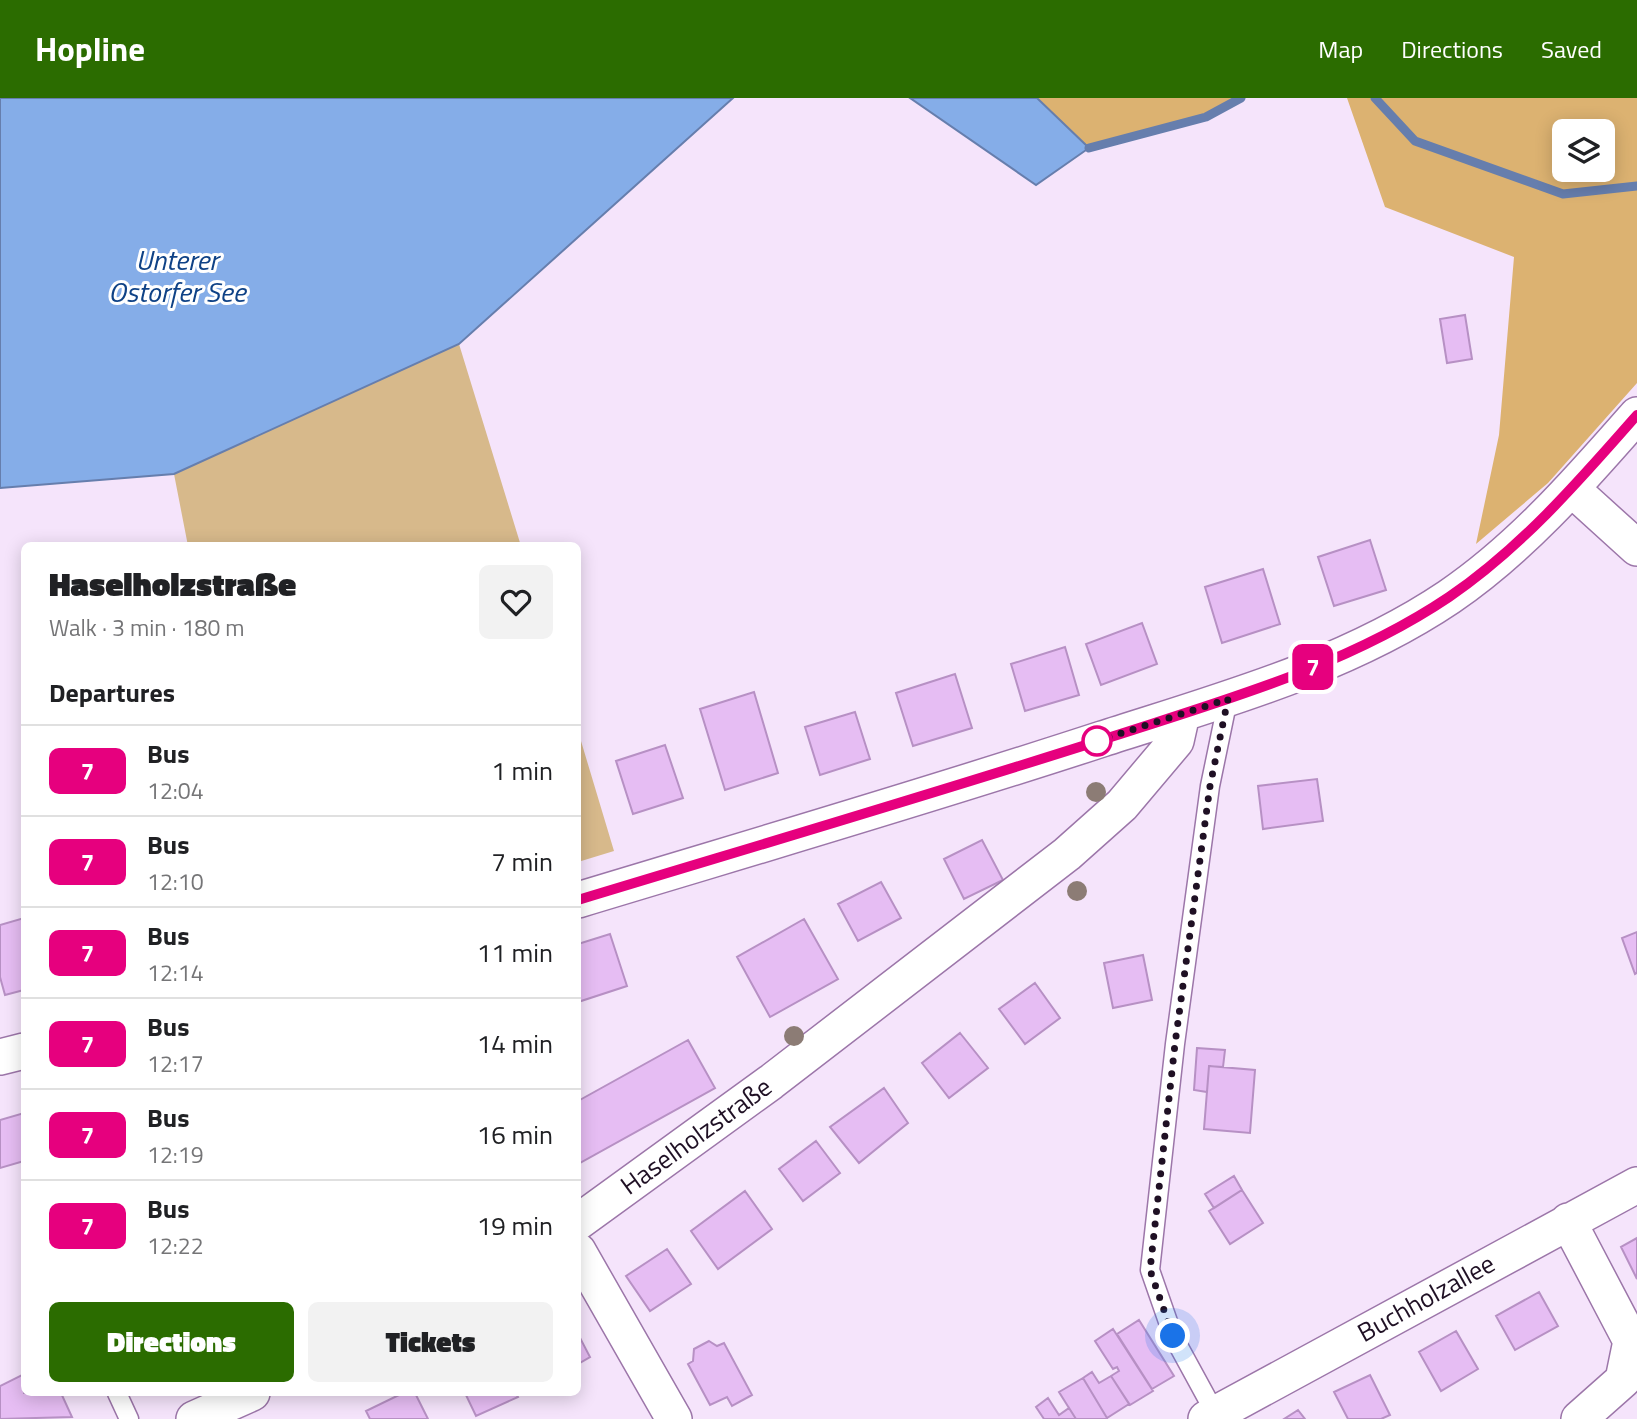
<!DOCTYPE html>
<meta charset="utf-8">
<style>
body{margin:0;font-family:"Titillium Web",sans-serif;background:#f2f2f2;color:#202124;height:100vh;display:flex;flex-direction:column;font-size:26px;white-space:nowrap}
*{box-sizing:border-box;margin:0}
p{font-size:23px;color:#757577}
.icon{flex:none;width:38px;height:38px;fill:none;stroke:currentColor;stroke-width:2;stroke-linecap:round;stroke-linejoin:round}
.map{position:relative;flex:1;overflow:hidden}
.sheet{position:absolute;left:21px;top:444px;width:560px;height:854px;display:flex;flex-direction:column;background:#fff;border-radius:10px;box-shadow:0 4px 18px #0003}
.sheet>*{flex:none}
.badge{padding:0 14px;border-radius:10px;font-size:24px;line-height:46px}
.buttons{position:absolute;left:1552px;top:21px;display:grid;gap:14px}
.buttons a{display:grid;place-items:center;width:63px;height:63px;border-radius:10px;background:#fff;box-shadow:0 4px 18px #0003;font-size:35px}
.you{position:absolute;width:35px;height:35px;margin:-18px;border:5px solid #fff;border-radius:50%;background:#1a73e8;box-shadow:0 0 0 10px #1a73e833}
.map>.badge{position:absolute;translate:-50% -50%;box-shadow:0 0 0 4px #fff}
h2{padding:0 28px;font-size:26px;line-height:63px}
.round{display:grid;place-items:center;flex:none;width:74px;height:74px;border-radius:10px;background:#f2f2f2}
.summary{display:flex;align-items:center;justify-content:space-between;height:119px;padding:0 28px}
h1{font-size:33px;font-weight:800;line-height:52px}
.action{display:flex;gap:14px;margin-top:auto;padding:14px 28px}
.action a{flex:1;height:80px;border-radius:10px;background:#2b6c00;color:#fff;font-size:28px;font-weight:800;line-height:80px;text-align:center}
.action a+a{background:#f2f2f2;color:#202124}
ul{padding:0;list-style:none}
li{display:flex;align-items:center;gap:21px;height:91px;padding:0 28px;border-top:2px solid #e0e0e0}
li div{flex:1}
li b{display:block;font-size:26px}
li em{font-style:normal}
li .badge{min-width:77px;font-weight:700;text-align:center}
header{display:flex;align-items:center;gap:42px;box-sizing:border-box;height:98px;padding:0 35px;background:#2b6c00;color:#fff}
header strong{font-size:33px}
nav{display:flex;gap:38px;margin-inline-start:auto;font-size:24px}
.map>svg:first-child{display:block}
.green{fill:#d7b98b}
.forest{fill:#dcb271;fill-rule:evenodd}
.water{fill:#85ade8;stroke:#667ead;stroke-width:2}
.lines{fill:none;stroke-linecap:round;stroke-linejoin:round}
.stream{stroke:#667ead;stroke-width:9}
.building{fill:#e6bdf3;stroke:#b790c4;stroke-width:2}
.service-casing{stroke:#9c76a9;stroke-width:21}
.minor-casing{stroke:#9c76a9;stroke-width:38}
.service{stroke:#fff;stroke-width:18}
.minor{stroke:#fff;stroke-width:35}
.tree{fill:#8c7c75}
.line-casing{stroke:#fff;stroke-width:16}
.line{stroke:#e6007e;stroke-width:10}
.walk{stroke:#1f1024;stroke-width:7;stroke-dasharray:0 12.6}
.stop-dot{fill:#fff;stroke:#e6007e;stroke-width:3.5}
.labels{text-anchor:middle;stroke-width:6;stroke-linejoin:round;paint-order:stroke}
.street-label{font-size:26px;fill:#1f1024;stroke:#fff}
.water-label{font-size:28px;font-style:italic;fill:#0f4286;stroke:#fff}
</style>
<header>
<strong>Hopline</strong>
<nav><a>Map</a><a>Directions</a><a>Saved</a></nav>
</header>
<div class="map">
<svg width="1637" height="1321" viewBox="0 0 1637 1321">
<rect width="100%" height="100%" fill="#f5e4fb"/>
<path class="green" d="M459,246L521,448H188L174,376Z
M578,633L614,753L578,764Z"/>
<path class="forest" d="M1037,0H1241L1206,19L1089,50Z
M1347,0H1637V285L1548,385L1476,446L1499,337L1514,159L1385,109ZM1564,33H1603V72H1564Z"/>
<path class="water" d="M0,0H733L459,246L174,376L0,390Z
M910,0H1037L1089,50L1036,87Z"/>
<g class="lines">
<path class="stream" d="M1375,0L1415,43L1563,96L1637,88
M1089,50L1206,19L1241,0"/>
</g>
<path class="building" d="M1465,217L1472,261L1447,265L1440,221Z
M1370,442L1386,492L1334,508L1318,459Z
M1263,471L1280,526L1222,545L1205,489Z
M1142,525L1157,566L1101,587L1086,546Z
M1065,549L1079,597L1025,613L1011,566Z
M955,576L972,630L913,648L896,595Z
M754,594L778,675L725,692L700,611Z
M855,614L870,661L820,677L805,629Z
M665,647L683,700L633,716L616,663Z
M1317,681L1323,723L1263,731L1258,688Z
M982,742L1003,782L964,801L944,761Z
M881,784L901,820L858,843L838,806Z
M24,820V892L5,897L0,879V827Z
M804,821L838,881L770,919L737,859Z
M1637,834V875L1635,876L1622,840Z
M610,836L627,888L578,904V846Z
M1143,857L1152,902L1113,910L1104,865Z
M1035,885L1060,920L1025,946L999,911Z
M960,935L988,970L949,1000L922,965Z
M688,942L715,990L578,1066V1003Z
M1197,950L1225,952L1223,969L1209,968L1207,994L1194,992Z
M1209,968L1255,972L1250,1035L1204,1031Z
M884,990L908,1025L859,1065L830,1029Z
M24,1015V1063L0,1070V1022Z
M816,1043L840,1075L803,1103L779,1071Z
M1234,1078L1242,1092L1214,1110L1205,1096Z
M1242,1092L1263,1125L1230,1146L1209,1113Z
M745,1093L772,1131L718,1171L691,1133Z
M1637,1140V1181L1621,1149Z
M667,1151L691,1186L650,1213L626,1178Z
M1539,1194L1558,1228L1515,1252L1496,1218Z
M1139,1222L1174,1278L1152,1291L1117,1236Z
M1113,1231L1153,1293L1130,1307L1111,1278L1119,1273L1117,1269L1113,1271L1095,1243Z
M1456,1233L1478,1271L1441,1293L1419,1254Z
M578,1236L590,1259L578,1266Z
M709,1243L717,1248L724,1245L752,1297L732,1308L727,1299L710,1307L688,1266L693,1263L694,1251Z
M1092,1274L1099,1285L1111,1278L1129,1306L1107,1320L1083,1280Z
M24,1276V1295H61L72,1319L0,1321V1288Z
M1370,1277L1390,1317L1381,1321H1348L1334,1294Z
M1083,1280L1107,1320V1321H1076L1069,1310L1059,1294Z
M403,1295H415L428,1321H370L366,1313Z
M465,1295H516L518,1299L476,1318Z
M1048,1300L1059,1317L1069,1310L1076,1321H1044L1036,1309Z
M1298,1312L1305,1321H1284Z"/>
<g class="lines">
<defs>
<path id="service" d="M117,1295L129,1321
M1215,1315L1173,1238L1150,1172L1175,946L1210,688L1228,601"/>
<path id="minor" d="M1572,391L1637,450
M578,802C753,749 928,698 1102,641C1220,603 1345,569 1449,499C1521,450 1580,382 1637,317
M0,959L24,953
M1568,1123L1631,1243L1623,1282L1579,1321
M578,1124L771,984L1067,756L1122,707L1176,643L1182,616
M578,1153L674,1321
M194,1321L252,1295
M1206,1321L1637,1087"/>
</defs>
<use href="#service" class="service-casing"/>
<use href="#minor" class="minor-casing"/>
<use href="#service" class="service"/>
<use href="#minor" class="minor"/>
</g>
<g class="tree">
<circle cx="1096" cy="694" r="10"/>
<circle cx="1077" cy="793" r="10"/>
<circle cx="794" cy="938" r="10"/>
</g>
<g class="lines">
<defs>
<path id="line" d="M578,802C756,748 936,695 1114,638C1228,601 1348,567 1449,499C1521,450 1580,382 1637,317"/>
</defs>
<use href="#line" class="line-casing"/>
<use href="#line" class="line"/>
<path class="walk" d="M1097,643L1228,601L1210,688L1175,946L1150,1172L1173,1238"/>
</g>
<circle class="stop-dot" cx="1097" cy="643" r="14"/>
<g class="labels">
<g class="street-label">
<text transform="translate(696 1038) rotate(-36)" y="9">Haselholzstraße</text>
<text transform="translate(1426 1200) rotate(-29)" y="9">Buchholzallee</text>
</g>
<g class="water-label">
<text x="177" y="172">Unterer<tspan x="177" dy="32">Ostorfer See</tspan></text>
</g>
</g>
</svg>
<div class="buttons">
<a><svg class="icon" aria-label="layers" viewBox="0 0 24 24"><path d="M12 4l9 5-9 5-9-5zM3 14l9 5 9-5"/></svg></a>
</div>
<div class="you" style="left:1173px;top:1238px"></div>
<b class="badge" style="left:1313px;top:569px;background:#e6007e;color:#fff">7</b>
<section class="sheet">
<div class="summary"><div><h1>Haselholzstraße</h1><p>Walk · 3 min · 180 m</p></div><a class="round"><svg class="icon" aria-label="heart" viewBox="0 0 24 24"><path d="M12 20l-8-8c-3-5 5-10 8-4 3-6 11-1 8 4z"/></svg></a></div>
<h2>Departures</h2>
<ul>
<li><span class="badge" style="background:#e6007e;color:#fff">7</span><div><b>Bus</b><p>12:04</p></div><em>1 min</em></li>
<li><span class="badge" style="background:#e6007e;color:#fff">7</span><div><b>Bus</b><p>12:10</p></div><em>7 min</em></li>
<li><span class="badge" style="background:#e6007e;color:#fff">7</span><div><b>Bus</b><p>12:14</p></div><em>11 min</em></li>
<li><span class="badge" style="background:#e6007e;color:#fff">7</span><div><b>Bus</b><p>12:17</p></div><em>14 min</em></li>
<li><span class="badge" style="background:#e6007e;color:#fff">7</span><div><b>Bus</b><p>12:19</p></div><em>16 min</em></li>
<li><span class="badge" style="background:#e6007e;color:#fff">7</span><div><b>Bus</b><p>12:22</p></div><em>19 min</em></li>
</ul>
<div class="action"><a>Directions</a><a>Tickets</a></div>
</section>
</div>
